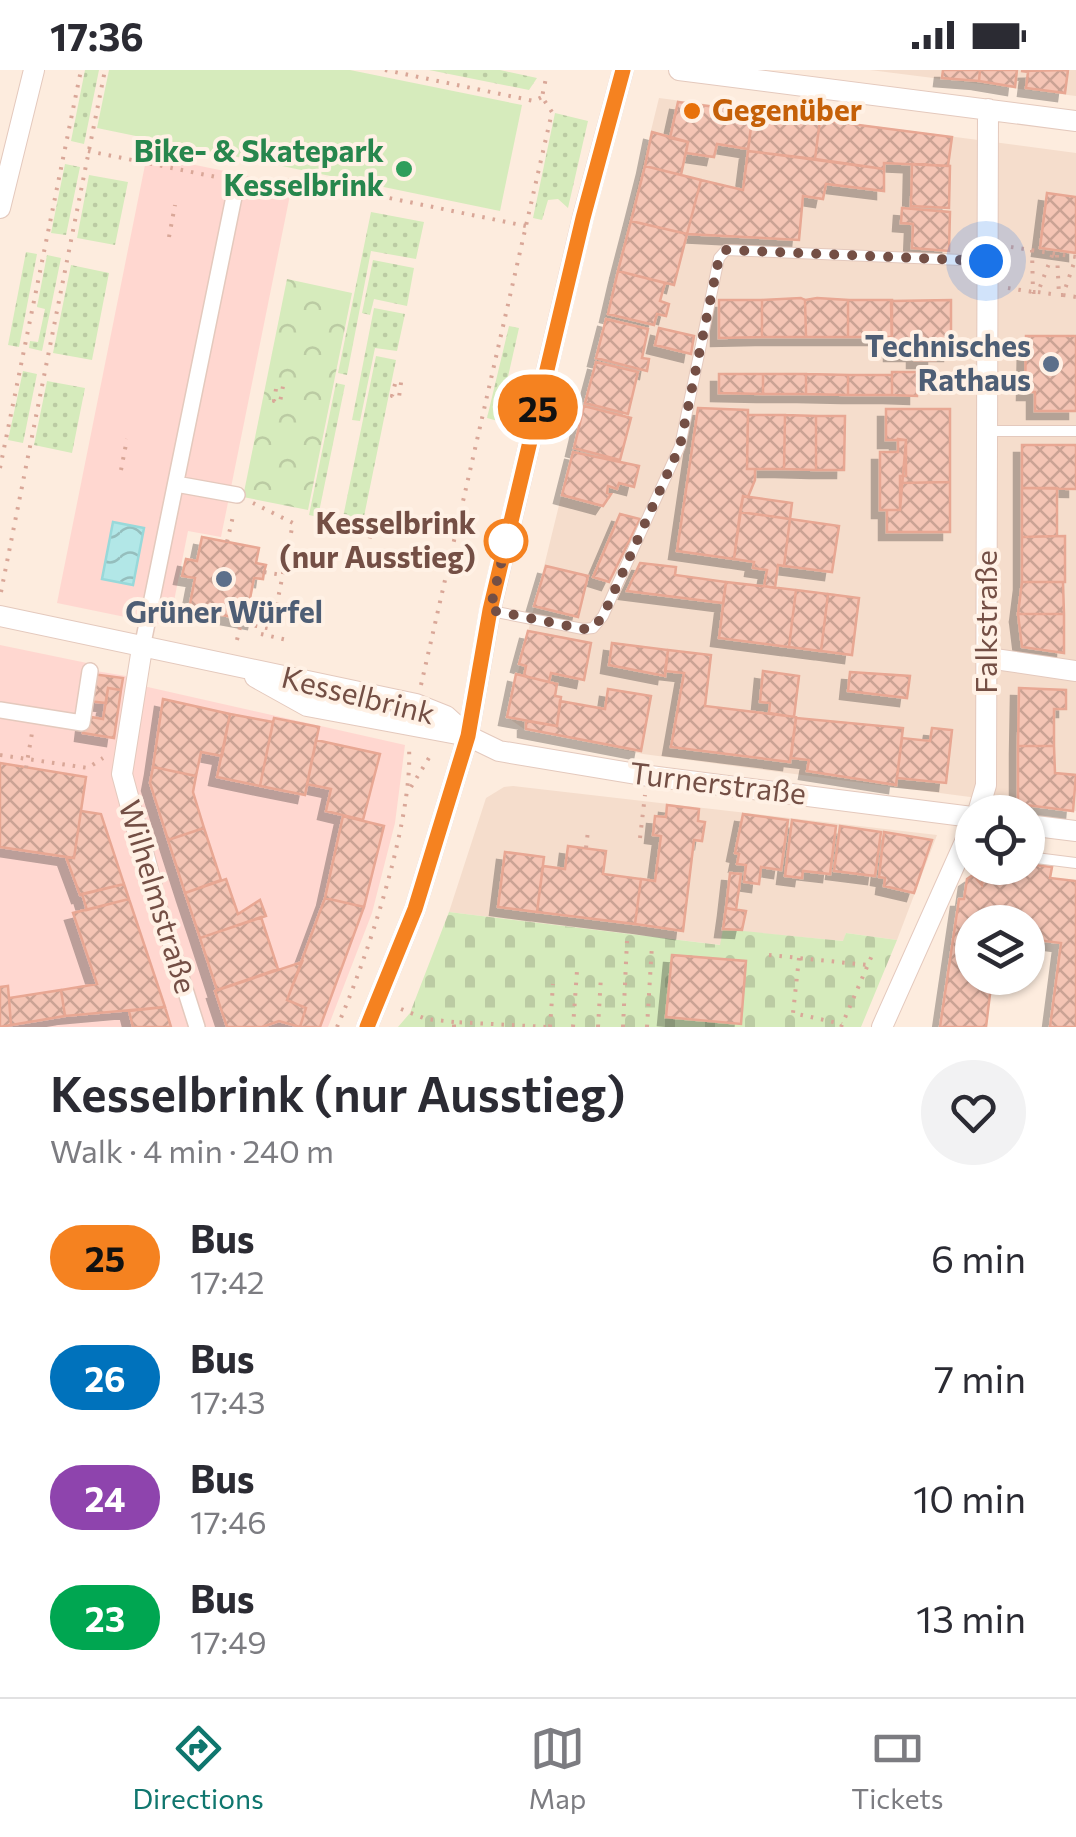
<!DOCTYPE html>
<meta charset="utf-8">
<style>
body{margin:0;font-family:Commissioner,sans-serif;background:#f2f2f3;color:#2b2b33;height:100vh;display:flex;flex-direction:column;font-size:38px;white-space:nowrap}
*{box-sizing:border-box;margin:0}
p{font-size:32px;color:#7c7c81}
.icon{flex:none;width:55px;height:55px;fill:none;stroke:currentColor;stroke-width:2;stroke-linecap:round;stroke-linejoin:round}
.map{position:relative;height:957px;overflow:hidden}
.details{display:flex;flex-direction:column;background:#fff;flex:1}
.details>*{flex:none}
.badge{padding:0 20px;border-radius:32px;font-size:35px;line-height:65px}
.tools{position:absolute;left:955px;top:725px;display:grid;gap:20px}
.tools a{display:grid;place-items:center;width:90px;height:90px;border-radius:50%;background:#fff;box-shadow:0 2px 8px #0004;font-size:50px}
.you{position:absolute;width:50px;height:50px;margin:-25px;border:8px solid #fff;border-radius:50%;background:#1a73e8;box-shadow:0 0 0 15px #1a73e833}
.map>.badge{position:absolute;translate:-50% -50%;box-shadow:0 0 0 5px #fff}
.round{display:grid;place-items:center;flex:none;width:105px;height:105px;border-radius:52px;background:#f2f2f3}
.head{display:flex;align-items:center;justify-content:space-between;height:170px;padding:0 50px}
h1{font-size:48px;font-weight:600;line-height:75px}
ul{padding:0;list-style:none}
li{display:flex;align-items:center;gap:30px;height:120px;padding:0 50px}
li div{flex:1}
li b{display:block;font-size:38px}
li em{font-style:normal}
li .badge{min-width:110px;font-weight:700;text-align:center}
.status{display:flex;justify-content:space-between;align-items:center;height:70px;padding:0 50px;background:#fff;direction:ltr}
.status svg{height:28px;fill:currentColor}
.dock{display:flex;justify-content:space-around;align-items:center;height:140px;border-top:2px solid #e1e1e2;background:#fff;font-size:28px;color:#7c7c81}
.dock a{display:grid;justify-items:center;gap:5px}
.dock .active{color:#0f766e}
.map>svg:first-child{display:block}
.residential{fill:#f5ddcc}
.commercial{fill:#ffd7d0}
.grass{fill:url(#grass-dots)}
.forest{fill:url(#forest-crowns)}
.cemetery{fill:url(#cemetery-stones)}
.pitch{fill:#d6ebbc}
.water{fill:url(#water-waves);stroke:#98d9da;stroke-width:2.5}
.building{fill:url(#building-cross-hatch);stroke:#e8a793;stroke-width:2.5;filter:url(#shadow)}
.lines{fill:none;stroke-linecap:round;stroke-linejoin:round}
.service-casing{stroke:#e4c9bd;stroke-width:12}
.pedestrian-casing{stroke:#e4c9bd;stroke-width:18}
.minor-casing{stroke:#e4c9bd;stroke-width:22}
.path{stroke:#d9a798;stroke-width:4;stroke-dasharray:2.5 8;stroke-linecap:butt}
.service{stroke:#fff;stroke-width:10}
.pedestrian{stroke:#fff;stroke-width:15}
.minor{stroke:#fff;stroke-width:20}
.line-casing{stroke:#fff;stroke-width:22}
.line{stroke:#f58220;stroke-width:15}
.walk{stroke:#744f45;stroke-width:10;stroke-dasharray:0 18}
.food-dot{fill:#e8710a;stroke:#fff1e5;stroke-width:4}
.leisure-dot{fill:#2e9e5b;stroke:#fff1e5;stroke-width:4}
.service-dot{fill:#5c6f8a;stroke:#fff1e5;stroke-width:4}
.stop-dot{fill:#fff;stroke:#f58220;stroke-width:5}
.labels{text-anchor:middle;stroke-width:8;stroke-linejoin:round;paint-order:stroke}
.food-label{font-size:30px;font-weight:bold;fill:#c56008;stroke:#fff1e5;text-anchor:start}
.leisure-label{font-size:30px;font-weight:bold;fill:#27864d;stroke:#fff1e5;text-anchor:end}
.service-label{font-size:30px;font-weight:bold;fill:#4e5e75;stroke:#fff1e5;text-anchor:end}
.stop-label{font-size:30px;font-weight:bold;fill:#744f45;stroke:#fff1e5;text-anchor:end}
.street-label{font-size:30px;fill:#744f45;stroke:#fff1e5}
</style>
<div class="status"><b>17:36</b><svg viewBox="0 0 49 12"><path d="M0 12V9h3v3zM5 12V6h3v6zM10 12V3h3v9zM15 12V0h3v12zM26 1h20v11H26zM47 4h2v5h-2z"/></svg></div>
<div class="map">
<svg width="1076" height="957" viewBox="0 0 1076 957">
<defs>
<pattern id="grass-dots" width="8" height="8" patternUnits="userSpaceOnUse" patternTransform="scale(2.5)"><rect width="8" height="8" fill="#d6ebbc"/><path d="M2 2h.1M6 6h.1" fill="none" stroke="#bbcba3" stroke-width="1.8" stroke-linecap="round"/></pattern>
<pattern id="forest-crowns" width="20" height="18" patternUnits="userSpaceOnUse" patternTransform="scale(2.5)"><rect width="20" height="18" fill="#d6ebbc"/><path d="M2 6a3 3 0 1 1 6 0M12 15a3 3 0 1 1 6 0" fill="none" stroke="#bbcba3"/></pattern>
<pattern id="cemetery-stones" width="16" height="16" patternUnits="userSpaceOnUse" patternTransform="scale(2.5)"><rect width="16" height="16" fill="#d6ebbc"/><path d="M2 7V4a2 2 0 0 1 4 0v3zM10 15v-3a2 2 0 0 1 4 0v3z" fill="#bbcba3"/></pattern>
<pattern id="water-waves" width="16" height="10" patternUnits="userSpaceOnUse" patternTransform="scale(2.5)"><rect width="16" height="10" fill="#b2e7e7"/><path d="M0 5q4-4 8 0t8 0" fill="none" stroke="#95bebd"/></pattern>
<pattern id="building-cross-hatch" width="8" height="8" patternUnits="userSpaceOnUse" patternTransform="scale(2.5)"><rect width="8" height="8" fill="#f4c4b4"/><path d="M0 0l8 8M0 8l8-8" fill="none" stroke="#caa294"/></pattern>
<filter id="shadow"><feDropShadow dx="-8" dy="8" stdDeviation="0" flood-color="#0004"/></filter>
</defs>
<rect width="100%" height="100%" fill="#fdecde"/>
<path class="residential" d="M870,0H1076V26Z
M659,28L1076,83V741L643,684L524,659L507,647Z
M504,717L513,716L937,765L897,870L846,863L844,871L723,860L721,875L449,842L486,728Z"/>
<path class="commercial" d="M147,85L292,115L221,467L188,461L169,556L57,533Z
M0,575L87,593L96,601L126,606L130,613L405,675L395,753L372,843L328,957H0Z"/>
<path class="grass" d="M85,0H99L84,74L71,71Z
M429,0H500L537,8L529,20Z
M555,43L588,51L568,138L558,129L548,130L542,150L533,148Z
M65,94L80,97L66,165L51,163Z
M89,105L128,112L115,175L77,168Z
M371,142L424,152L416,189L371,181L347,305L338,303Z
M26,182L37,184L19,277L8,275Z
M47,185L61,188L42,281L29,278L30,271L38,272L45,239L37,237Z
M373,190L414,198L407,236L374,229L370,245L362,243Z
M71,195L109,203L92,290L53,283Z
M374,238L405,244L397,281L375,278L360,351L352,350Z
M509,256L519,258L498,351L487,348Z
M376,286L396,290L360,466L340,462Z
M23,301L37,304L23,373L8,370Z
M47,311L85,318L72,383L34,375Z
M336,313L345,315L318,447L309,445Z"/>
<path class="forest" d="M287,209L352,223L308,440L243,427Z"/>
<path class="cemetery" d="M449,842L720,875L723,859L843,871L846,863L897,870L861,957H398L410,943Z"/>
<path class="pitch" d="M109,0H350L522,35L500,141L97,58Z"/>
<path class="water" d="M113,452L144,458L133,515L102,509Z"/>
<path class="building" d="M943,0H980L979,11L942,8Z
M980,0H1017L1015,17L979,11Z
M1068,0L1065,23L1026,18L1028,2L1021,1Z
M678,32L753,42L748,79L717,74L714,87L686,83L688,72L670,68Z
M753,42L820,50L815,89L748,81Z
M820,50L952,67L948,96L884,93V99L815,89Z
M652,62L688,72L681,105L645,96Z
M748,81L884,99V121L826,114L823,129L803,126L799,170L687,164L701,110L743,120Z
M912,94L950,96L949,138L911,136Z
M645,96L701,110L687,164L631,151Z
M1047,123L1076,127V183L1040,178Z
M902,138L950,142L949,181L912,178L913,154L901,153Z
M631,151L687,164L674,215L618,201Z
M618,201L665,213L660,231L669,234L666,246L657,244L654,255L608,244Z
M801,228L805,230L806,267H762V230Z
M817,228L848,230V267H806L805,230Z
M719,230H762V267L719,268Z
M848,230H892V267H848Z
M951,230V283H935V290H915V283H892L891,231Z
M606,249L648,259L642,288L649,289L647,301L596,288Z
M659,258L694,266L691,284L655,275Z
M1026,266H1076V341H1035V322H1025Z
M596,292L638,302L628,344L585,333Z
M892,302H917V326L892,325Z
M719,304H763V324L719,323Z
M763,304H806V324H763Z
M806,304L848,305V325L806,324Z
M848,305H892V325H848Z
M584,336L631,348L620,390L574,378Z
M698,338L748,340L747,399H755V410L748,427L743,426L734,489L677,481Z
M886,339H950V412L900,413V406H906V370H886Z
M748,345H785L784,399H747Z
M785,345L816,346V400L784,399Z
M816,346H845L844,400H816Z
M898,369L906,370L900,440H880V382H898Z
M1022,375H1076V419L1022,418Z
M573,382L639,396L634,417L619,413L617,419L608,416L607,423L611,424L603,436L562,425Z
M950,412V462H887V440H900V413Z
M1022,418H1057V466L1022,467Z
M743,426L792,433L790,449L740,442Z
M740,442L790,449L784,496L778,495L775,518L764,516L767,500L753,498L754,492L734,489Z
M620,444L640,449L609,512L593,507Z
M790,449L839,456L832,502L784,496Z
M1065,466V512H1022V467Z
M202,467L259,478L256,493L266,495L264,502L263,509L254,508L248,539L257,540L255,551L189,539L195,508L182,506L186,489L197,491Z
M640,493L676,497L675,505L726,512L723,533L627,521Z
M546,496L588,506L578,547L534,536Z
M726,512L796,520L789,577L719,568Z
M1022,512H1063L1064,544H1018Z
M796,520L828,524L821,581L789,577Z
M828,524L859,528L852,585L821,581Z
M1018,544H1064V583L1022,577Z
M528,561L591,573L584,610L551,603L549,612L524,606L526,596L519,594Z
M612,573L668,580L665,606L609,595Z
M668,580L711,585L705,636L796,647L790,692L671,677L684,603L665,601Z
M763,601L799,606L794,647L769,643L770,633L760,632Z
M850,602L910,606L907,628L848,621Z
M92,604L123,608L121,620L108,618L106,633L88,631Z
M516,604L557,614L555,626L561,627L557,656L507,647Z
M108,618L121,620L114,668L83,663L85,646L103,649Z
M1019,618L1066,620V639H1054V676H1018Z
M608,619L651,626L641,681L526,659V651L557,656L560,631L605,639Z
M163,629L230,644L222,686L201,682L196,706L153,697Z
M230,644L273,652L260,716L217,707Z
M274,648L319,657L305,725L260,716Z
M796,648L903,658L896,715L807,701L809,690L791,688Z
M932,658L952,660L946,713L897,708L902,668L930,671Z
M316,670L380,684L363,750L326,741L331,719L307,714Z
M1018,676H1054L1055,703L1076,705L1073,741L1018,734Z
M0,693L86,707L74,788L0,777Z
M153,697L196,706L193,722L204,758L168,770L150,713Z
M667,735L699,739L698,751L705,752L702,771L694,770L683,861L635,854L641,809L655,811L661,766L653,765L655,746L666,747Z
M81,741L101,744L124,814L80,825L66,787L74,788Z
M743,744L788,750L781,800L761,797L759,814L744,812L746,795L737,794L739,784L735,783Z
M343,746L384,756L364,837L325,828Z
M792,750L836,756L830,804L803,801L802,808L785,806Z
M840,756L881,762L875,806L834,801Z
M204,758L221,810L185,823L168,770Z
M884,762L932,770L914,823L884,816L885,808L879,807Z
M568,776L606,781L603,804L641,809L635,854L537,842L543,796L565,799Z
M505,782L544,787L537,842L498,837Z
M1028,794L1052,797L1050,808L1076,811V957H1050L1061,873L1028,869V852H972V908H992L986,957H940L959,829H964L967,809L973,805L982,815L984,798H1028Z
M730,803L741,804L736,840L726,838Z
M226,809L238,844L260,830L266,846L200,868L185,823Z
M124,814L129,829L87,840L82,824Z
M325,828L364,837L320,957H300L306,938L287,930Z
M129,829L165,937L65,946L61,920L97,914L73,843Z
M726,838L746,841L742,860L723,859Z
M261,847L278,899L217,920L200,868Z
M672,885L746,891L741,954L666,947Z
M302,892L287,930L306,938L300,957L279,951L262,957H227L215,921Z
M8,916L11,955L0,957V917Z
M61,920L65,946L11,955L9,928Z
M165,937L171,957H133L129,941Z"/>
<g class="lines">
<defs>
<path id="service" d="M987,361H1076
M491,541L583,559L593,558L603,546L680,376L719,188L726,180L985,191
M1028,787L1076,793"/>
<path id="pedestrian" d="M176,414L237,425
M142,578L237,112
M0,640L82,653L90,601
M152,815L197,957"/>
<path id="minor" d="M679,0L1076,51
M0,138L34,0
M0,546L416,634L446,646L468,666L499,681L642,705L972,747
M142,578L122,704L152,815
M988,588L1076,601
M255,607L307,636L468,666
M978,742L986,715L988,39
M1028,755L1076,761
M367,957L415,839L468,666L490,541L583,147L623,0
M882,957L972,756"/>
</defs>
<use href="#service" class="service-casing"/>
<use href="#pedestrian" class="pedestrian-casing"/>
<use href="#minor" class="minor-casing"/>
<path class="path" d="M385,0L534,31L542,27
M88,81L221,108
M255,111L301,110L526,156
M169,167L175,135
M1011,177L1076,187
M1032,180L1033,222H1038L1053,183
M1057,185L1059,225H1063L1076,187
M1008,218L1033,222
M1038,222L1058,225
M1063,225L1076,227
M395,314L392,326L399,327L402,306
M276,319L274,331L280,332L284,311
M0,398L81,0
M121,400L127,369
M365,462L367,451L373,452L369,472
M227,472L234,442
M264,502L282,505
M1,522L105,0
M261,564L287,570
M237,570L241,553L272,559L293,453L253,433
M421,615L552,42L542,27L546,8
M0,685L88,698L103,688
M26,698L32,663
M411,717L432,683
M640,768L645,725
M586,778L588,761
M769,885L868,895
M799,888L793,943L842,954
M401,939L426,949L454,952
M337,957C367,889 413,750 409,678
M454,957V952L548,957
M550,957L553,914
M573,957L577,901
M598,957L601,906
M623,957L627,871
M647,957L652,875
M841,957L873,883"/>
<use href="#service" class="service"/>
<use href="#pedestrian" class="pedestrian"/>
<use href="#minor" class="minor"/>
</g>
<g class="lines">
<defs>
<path id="line" d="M367,957L415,839L468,666L490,540L583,148L623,0"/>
</defs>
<use href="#line" class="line-casing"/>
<use href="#line" class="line"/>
<path class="walk" d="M506,471L510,456L490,540L583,559L593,558L603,546L680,376L719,188L726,180L986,191"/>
</g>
<circle class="food-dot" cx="692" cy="41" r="10"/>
<circle class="leisure-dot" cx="404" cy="99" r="10"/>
<g class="service-dot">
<circle cx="1051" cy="294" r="10"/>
<circle cx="224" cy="509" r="10"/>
</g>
<circle class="stop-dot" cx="506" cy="471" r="20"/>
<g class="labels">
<g class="food-label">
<text x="712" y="51">Gegenüber</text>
</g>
<g class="leisure-label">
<text x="384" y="92">Bike- &amp; Skatepark<tspan x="384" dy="34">Kesselbrink</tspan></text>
</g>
<g class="service-label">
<text x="1031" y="287">Technisches<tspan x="1031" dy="34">Rathaus</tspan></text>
<text x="224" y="553" text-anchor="middle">Grüner Würfel</text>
</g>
<g class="stop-label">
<text x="476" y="464">Kesselbrink<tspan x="476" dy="34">(nur Ausstieg)</tspan></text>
</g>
<g class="street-label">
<text transform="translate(987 552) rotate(-90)" y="10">Falkstraße</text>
<text transform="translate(358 626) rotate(14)" y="10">Kesselbrink</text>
<text transform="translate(718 714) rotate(7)" y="10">Turnerstraße</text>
<text transform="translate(157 827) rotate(73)" y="10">Wilhelmstraße</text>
</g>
</g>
</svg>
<div class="tools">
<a><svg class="icon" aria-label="locate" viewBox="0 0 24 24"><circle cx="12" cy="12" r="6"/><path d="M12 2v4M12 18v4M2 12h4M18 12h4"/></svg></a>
<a><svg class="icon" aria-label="layers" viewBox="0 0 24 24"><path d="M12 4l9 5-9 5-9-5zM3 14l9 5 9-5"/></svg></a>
</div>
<div class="you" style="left:986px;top:191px"></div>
<b class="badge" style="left:538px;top:337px;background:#f58220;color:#111">25</b>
</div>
<section class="details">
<div class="head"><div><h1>Kesselbrink (nur Ausstieg)</h1><p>Walk · 4 min · 240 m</p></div><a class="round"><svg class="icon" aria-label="heart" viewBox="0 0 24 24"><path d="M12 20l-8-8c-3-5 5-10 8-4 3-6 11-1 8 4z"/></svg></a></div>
<ul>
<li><span class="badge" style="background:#f58220;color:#111">25</span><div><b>Bus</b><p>17:42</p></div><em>6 min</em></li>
<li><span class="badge" style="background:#0072bc;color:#fff">26</span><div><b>Bus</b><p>17:43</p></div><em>7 min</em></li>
<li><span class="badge" style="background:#8e44ad;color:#fff">24</span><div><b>Bus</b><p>17:46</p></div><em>10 min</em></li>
<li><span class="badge" style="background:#00a651;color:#fff">23</span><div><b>Bus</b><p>17:49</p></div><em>13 min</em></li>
</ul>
</section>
<nav class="dock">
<a class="active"><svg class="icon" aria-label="directions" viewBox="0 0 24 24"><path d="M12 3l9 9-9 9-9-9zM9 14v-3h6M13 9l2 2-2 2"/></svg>Directions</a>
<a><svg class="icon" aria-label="map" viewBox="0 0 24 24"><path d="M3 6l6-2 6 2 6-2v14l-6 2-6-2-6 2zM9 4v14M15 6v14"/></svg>Map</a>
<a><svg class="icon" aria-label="tickets" viewBox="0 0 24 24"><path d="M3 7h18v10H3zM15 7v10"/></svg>Tickets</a>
</nav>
